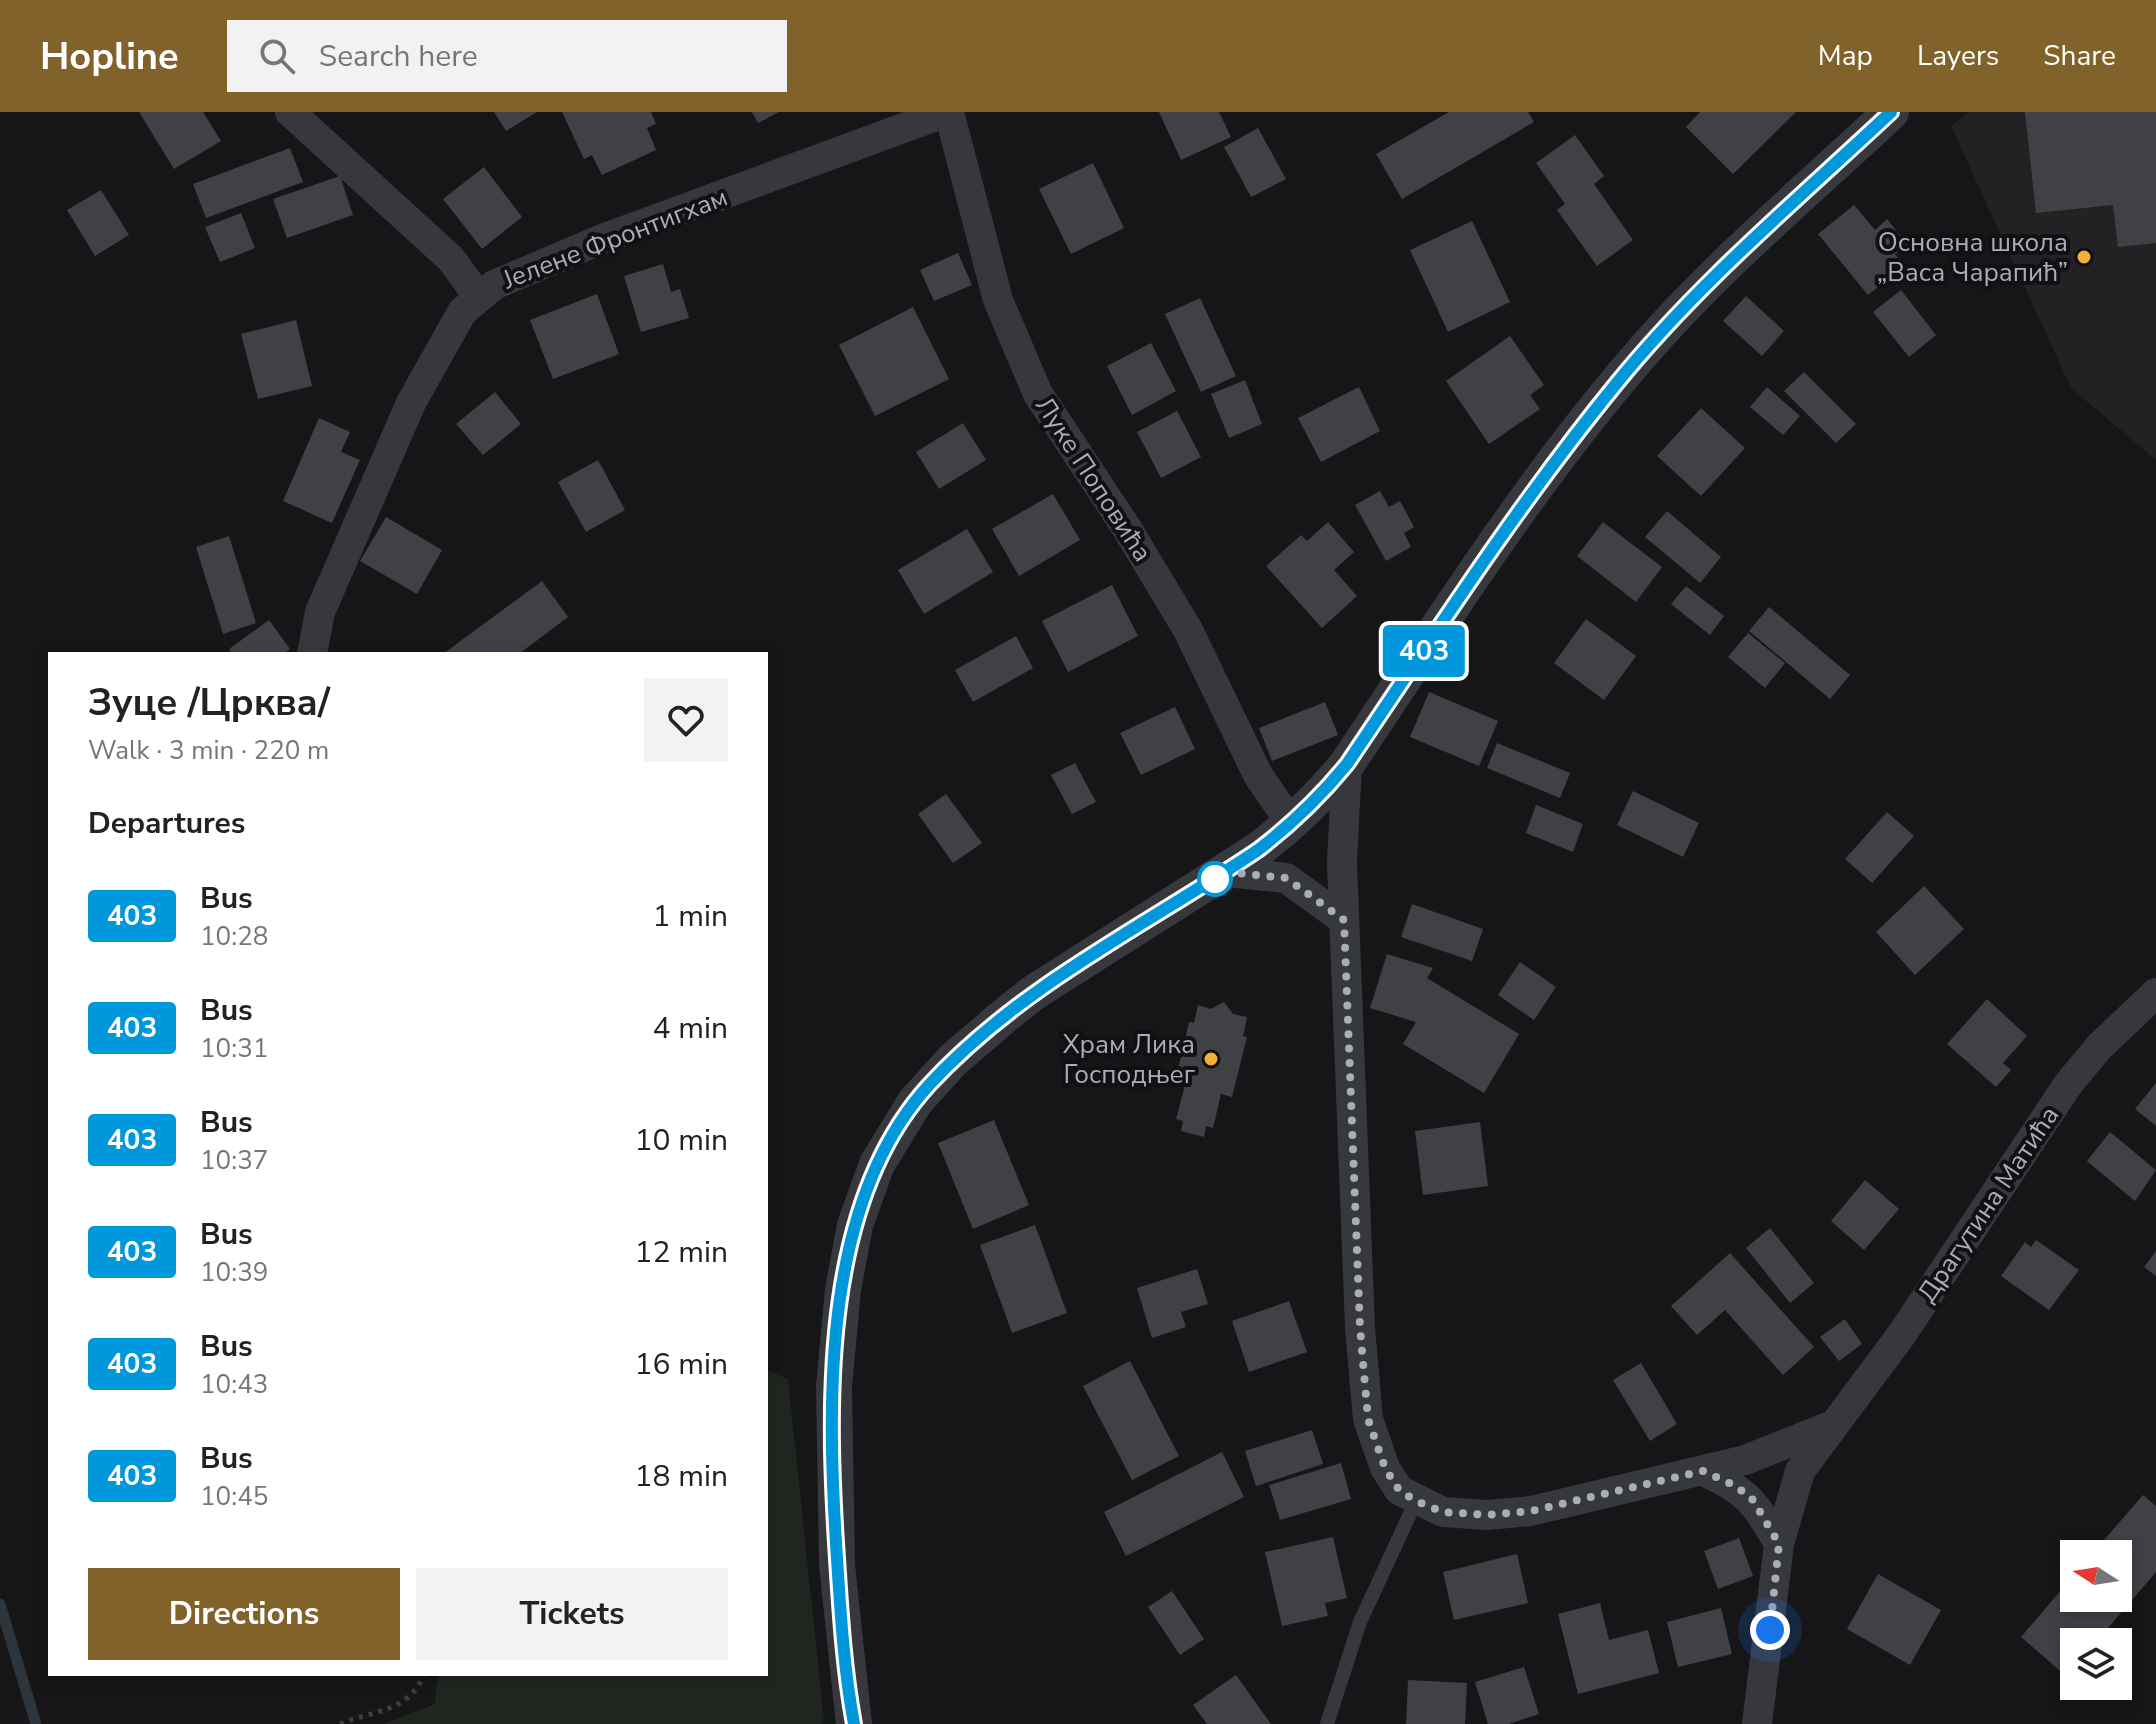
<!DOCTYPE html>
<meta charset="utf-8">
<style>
body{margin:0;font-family:"Nunito Sans",sans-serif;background:#f2f2f2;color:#222;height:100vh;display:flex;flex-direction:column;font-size:30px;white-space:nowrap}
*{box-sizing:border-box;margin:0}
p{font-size:26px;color:#767676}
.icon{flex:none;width:44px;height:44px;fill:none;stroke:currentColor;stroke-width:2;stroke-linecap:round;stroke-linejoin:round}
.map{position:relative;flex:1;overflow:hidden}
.drawer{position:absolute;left:48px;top:540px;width:720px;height:1024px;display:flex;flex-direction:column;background:#fff;border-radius:0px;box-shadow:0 4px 12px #0003}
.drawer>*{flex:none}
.badge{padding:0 16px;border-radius:6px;font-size:28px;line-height:52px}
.needle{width:52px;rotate:282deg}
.controls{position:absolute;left:2060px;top:1428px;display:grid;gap:16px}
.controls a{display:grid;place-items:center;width:72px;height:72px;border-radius:0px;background:#fff;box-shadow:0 4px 12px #0003;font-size:40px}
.you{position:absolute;width:40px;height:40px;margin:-20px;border:6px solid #fff;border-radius:50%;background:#1a73e8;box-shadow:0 0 0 12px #1a73e833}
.map>.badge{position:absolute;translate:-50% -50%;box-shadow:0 0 0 4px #fff}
h2{padding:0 40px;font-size:30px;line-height:72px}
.round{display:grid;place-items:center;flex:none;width:84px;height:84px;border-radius:0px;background:#f2f2f2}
.headline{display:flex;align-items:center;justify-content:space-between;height:136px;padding:0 40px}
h1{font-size:38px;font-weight:700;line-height:60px}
.action{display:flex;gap:16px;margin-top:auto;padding:16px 40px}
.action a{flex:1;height:92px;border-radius:0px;background:#80622a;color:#fff;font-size:32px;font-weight:700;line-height:92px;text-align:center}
.action a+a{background:#f2f2f2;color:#222}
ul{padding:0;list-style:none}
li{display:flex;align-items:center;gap:24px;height:112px;padding:0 40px}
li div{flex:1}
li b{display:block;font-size:30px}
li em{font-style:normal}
li .badge{min-width:88px;font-weight:700;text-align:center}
header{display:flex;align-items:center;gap:48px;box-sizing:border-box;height:112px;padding:0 40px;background:#80622a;color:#fff}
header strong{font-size:38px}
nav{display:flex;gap:44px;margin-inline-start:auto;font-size:28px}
.search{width:560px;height:72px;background:#f2f2f2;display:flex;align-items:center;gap:20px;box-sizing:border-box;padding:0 28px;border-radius:0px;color:#767676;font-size:30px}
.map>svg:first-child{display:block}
.built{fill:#222225}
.green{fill:#1e261f}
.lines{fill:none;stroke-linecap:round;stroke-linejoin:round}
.stream{stroke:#2c353c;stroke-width:11}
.building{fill:#404145}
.path{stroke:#3d3f44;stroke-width:5;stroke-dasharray:4 6;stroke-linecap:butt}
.service{stroke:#37383d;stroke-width:14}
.minor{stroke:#37383d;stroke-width:30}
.tertiary{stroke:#37383d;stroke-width:36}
.line-casing{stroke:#fff;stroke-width:18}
.line{stroke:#0098da;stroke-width:12}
.walk{stroke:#a8adb8;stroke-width:8;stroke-dasharray:0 14.4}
.poi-dot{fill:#f2b134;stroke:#111113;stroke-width:3}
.stop-dot{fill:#fff;stroke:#0098da;stroke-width:4}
.labels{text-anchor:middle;stroke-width:8;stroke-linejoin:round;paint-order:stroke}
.street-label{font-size:26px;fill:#a8adb8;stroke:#111113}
.poi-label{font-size:26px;fill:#a8adb8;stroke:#111113;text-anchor:end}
</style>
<header>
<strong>Hopline</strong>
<div class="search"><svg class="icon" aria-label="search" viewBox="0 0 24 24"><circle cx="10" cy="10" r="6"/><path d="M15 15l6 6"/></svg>Search here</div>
<nav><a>Map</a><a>Layers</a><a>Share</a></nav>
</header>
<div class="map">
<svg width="2156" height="1612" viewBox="0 0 2156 1612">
<rect width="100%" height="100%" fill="#161618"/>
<path class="built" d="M1969,0H2156V348L2071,276L1951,14Z"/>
<path class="green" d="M766,1258L788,1267L824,1608L820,1612H384L435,1592L438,1562H766Z"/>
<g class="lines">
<path class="stream" d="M0,1492L36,1612"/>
</g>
<path class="building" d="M139,0H203L221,29L174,57Z
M494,0H537L506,19Z
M562,0H651L656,12L647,16L656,38L602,63L592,43L584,47Z
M752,0H779L758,11Z
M1159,0H1219L1231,25L1181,48Z
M1449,0H1528L1534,10L1402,87L1376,42Z
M1700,0H1796L1733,62L1686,15Z
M2025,0H2156V131L2118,135L2113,93L2036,101Z
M1258,16L1286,67L1251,85L1224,35Z
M1575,23L1604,64L1594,72L1633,128L1597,154L1557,98L1565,92L1536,51Z
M290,36L303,70L206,106L193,72Z
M1093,51L1124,116L1071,142L1039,77Z
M484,55L522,105L482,137L443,87Z
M340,64L353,103L287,126L273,87Z
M101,78L129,123L95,144L67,98Z
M1854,93L1875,118L1887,107L1907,132L1895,142L1904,154L1868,183L1818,122Z
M241,101L255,136L220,150L205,115Z
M1472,109L1510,190L1448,220L1410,138Z
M958,141L972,173L934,189L920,158Z
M663,152L671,180L680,177L689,206L641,220L624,164Z
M1901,178L1936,223L1909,245L1873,200Z
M597,182L619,242L553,267L530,208Z
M1746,184L1784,219L1762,244L1723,209Z
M1200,186L1236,264L1201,280L1165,202Z
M913,195L949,267L875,304L839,233Z
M296,208L312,274L258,287L241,222Z
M1510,224L1544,273L1530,283L1540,297L1489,332L1446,269Z
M1151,231L1176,279L1132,303L1107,254Z
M1804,260L1856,312L1836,331L1784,279Z
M1245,268L1262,312L1229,326L1211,282Z
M1359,275L1380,319L1321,350L1298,306Z
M1767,275L1800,304L1783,323L1750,295Z
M495,280L521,312L483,343L456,312Z
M1701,296L1745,336L1701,384L1657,344Z
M1177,299L1201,345L1161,366L1137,320Z
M319,306L350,320L341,340L360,348L332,411L283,389Z
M963,311L986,348L939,377L916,340Z
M598,348L625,398L586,420L558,370Z
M1380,379L1389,395L1400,389L1414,415L1404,421L1411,435L1386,449L1355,393Z
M1053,382L1080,428L1019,464L992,417Z
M1667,399L1721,445L1700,471L1645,425Z
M386,405L442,438L417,482L360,449Z
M1328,410L1354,440L1334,458L1357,484L1322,516L1266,454L1301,423L1307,429Z
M1603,410L1662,455L1636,490L1577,444Z
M967,417L993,460L924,502L898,458Z
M229,424L256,511L223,522L196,435Z
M542,469L568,505L519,542H443Z
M1112,473L1138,524L1068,560L1042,509Z
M1686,474L1724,504L1710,523L1671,492Z
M1769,495L1850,563L1830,587L1749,519Z
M1586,507L1636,544L1604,588L1554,551Z
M269,508L290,537L283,542H232L229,537Z
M1748,521L1785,551L1765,576L1728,545Z
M1016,524L1033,556L973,590L955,558Z
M1429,580L1498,609L1479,654L1410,625Z
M1325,590L1338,623L1272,649L1259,616Z
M1175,595L1195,637L1141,663L1120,621Z
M1497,631L1570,661L1560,686L1487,656Z
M1075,651L1096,690L1072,702L1051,663Z
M1633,679L1699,711L1683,745L1617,713Z
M946,682L982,731L953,751L918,702Z
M1536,693L1583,712L1573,740L1526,721Z
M1887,700L1914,724L1872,771L1845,747Z
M1924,774L1964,817L1915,863L1876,820Z
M1412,792L1483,817L1472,849L1401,825Z
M1387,842L1433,856L1427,866L1519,922L1484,981L1403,932L1416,910L1370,896Z
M1520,850L1556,875L1534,908L1498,883Z
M1987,887L2027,924L2003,951L2011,958L1996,975L1947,932Z
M1224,890L1233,902L1247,905L1243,924L1247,925L1232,985L1221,982L1213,1016L1206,1014L1204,1025L1181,1019L1183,1009L1176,1007L1185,973L1175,970L1189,910L1194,911L1198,893L1211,897Z
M2156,971V1014L2135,997Z
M994,1008L1029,1093L973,1117L938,1031Z
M1480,1010L1488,1074L1423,1083L1415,1019Z
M2110,1020L2156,1058L2135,1089L2087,1049Z
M1865,1068L1899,1097L1864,1138L1831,1109Z
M1035,1113L1067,1201L1012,1221L980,1133Z
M1770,1116L1814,1171L1790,1191L1746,1136Z
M2036,1128L2079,1158L2049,1198L2001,1164L2025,1130L2031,1135Z
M2156,1139V1164L2144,1155Z
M1730,1141L1814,1235L1783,1263L1725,1198L1697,1223L1671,1194Z
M1197,1157L1208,1192L1181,1200L1186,1215L1152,1226L1137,1176Z
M1289,1189L1307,1240L1249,1260L1232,1209Z
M1845,1207L1862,1232L1839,1249L1820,1225Z
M1130,1249L1179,1344L1132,1368L1083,1274Z
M1641,1251L1677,1312L1650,1329L1613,1268Z
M1312,1318L1323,1352L1256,1374L1245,1339Z
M1222,1340L1244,1385L1126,1444L1104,1400Z
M1341,1351L1351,1387L1280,1408L1269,1373Z
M2143,1383L2156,1394V1460L2096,1530H2074V1556L2066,1564L2021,1525L2074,1463V1486H2118V1442H2092Z
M1333,1425L1347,1486L1325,1491L1328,1504L1282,1514L1265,1440Z
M1739,1426L1753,1464L1718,1477L1704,1439Z
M1517,1442L1528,1491L1454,1508L1443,1460Z
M1878,1462L1941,1498L1910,1553L1847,1517Z
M1172,1479L1204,1527L1180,1543L1148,1495Z
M1600,1491L1609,1528L1648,1518L1659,1561L1578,1582L1558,1502Z
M1721,1496L1732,1542L1678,1555L1667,1510Z
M1524,1555L1539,1602L1509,1612H1488L1475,1570Z
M1236,1563L1271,1612H1207L1193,1593Z
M1408,1568L1467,1571L1465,1612H1406Z"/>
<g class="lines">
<path class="path" d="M340,1612C373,1598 409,1601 424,1562"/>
<path class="service" d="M1327,1612L1360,1510L1416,1389"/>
<path class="minor" d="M290,0L451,147L478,184
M949,0L998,188L1038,282L1126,415L1188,518L1258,663L1292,713
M312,542L320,500L411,291L462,200L494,173L602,127L947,0
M1347,652L1342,750L1360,1216L1368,1307L1385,1356L1399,1378L1443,1400L1487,1403L1531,1399L1745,1348L1833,1313
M1226,760L1286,766L1344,808
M1703,1359C1746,1378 1756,1391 1779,1432
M1757,1612L1779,1432L1800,1359L1902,1222L2069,971L2099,935L2156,881"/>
<path class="tertiary" d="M854,1612L837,1453L834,1274L843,1178L855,1113L877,1052L915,990L953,948L1003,905L1033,881L1258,738C1292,712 1320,685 1347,652C1444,507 1539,356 1655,226C1728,145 1812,74 1891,0"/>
</g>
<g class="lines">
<defs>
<path id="line" d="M854,1612C843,1552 840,1492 836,1431C827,1285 823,1089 929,973C1021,873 1147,813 1258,738C1292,712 1320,685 1347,652C1434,523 1518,392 1616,272C1697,172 1797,88 1891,0"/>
</defs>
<use href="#line" class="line-casing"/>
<use href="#line" class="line"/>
<path class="walk" d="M1215,767L1226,760L1286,766L1344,808L1360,1216L1368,1307L1385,1356L1399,1378L1416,1389L1443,1400L1487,1403L1531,1399L1703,1359L1736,1374L1753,1388L1779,1432L1770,1518"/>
</g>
<g class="poi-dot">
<circle cx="2084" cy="145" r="8"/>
<circle cx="1211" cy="947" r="8"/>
</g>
<circle class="stop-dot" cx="1215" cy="767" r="16"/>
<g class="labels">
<g class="street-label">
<text transform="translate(615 126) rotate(-21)" y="9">Јелене Фронтигхам</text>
<text transform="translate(1094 367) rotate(57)" y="9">Луке Поповића</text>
<text transform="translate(1988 1092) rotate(-56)" y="9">Драгутина Матића</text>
</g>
<g class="poi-label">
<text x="2068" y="139">Основна школа<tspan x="2068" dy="30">„Васа Чарапић”</tspan></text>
<text x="1195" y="941">Храм Лика<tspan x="1195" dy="30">Господњег</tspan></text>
</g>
</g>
</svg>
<div class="controls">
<a><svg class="needle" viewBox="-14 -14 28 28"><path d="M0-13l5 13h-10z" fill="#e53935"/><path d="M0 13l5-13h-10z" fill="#767676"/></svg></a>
<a><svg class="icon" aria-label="layers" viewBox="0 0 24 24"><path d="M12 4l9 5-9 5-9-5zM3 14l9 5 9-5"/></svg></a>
</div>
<div class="you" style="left:1770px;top:1518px"></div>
<b class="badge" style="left:1424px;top:539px;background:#0098da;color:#fff">403</b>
<section class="drawer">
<div class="headline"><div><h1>Зуце /Црква/</h1><p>Walk · 3 min · 220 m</p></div><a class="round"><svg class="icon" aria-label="heart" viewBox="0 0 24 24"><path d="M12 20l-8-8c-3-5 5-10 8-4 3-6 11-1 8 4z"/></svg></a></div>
<h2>Departures</h2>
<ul>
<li><span class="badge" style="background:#0098da;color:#fff">403</span><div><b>Bus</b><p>10:28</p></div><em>1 min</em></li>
<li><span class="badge" style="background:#0098da;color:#fff">403</span><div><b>Bus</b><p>10:31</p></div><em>4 min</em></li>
<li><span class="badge" style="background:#0098da;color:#fff">403</span><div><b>Bus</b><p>10:37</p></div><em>10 min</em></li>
<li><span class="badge" style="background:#0098da;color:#fff">403</span><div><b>Bus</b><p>10:39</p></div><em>12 min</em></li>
<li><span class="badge" style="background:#0098da;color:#fff">403</span><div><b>Bus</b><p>10:43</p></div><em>16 min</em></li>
<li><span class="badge" style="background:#0098da;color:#fff">403</span><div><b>Bus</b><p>10:45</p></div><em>18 min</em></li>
</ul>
<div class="action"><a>Directions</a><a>Tickets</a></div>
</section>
</div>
